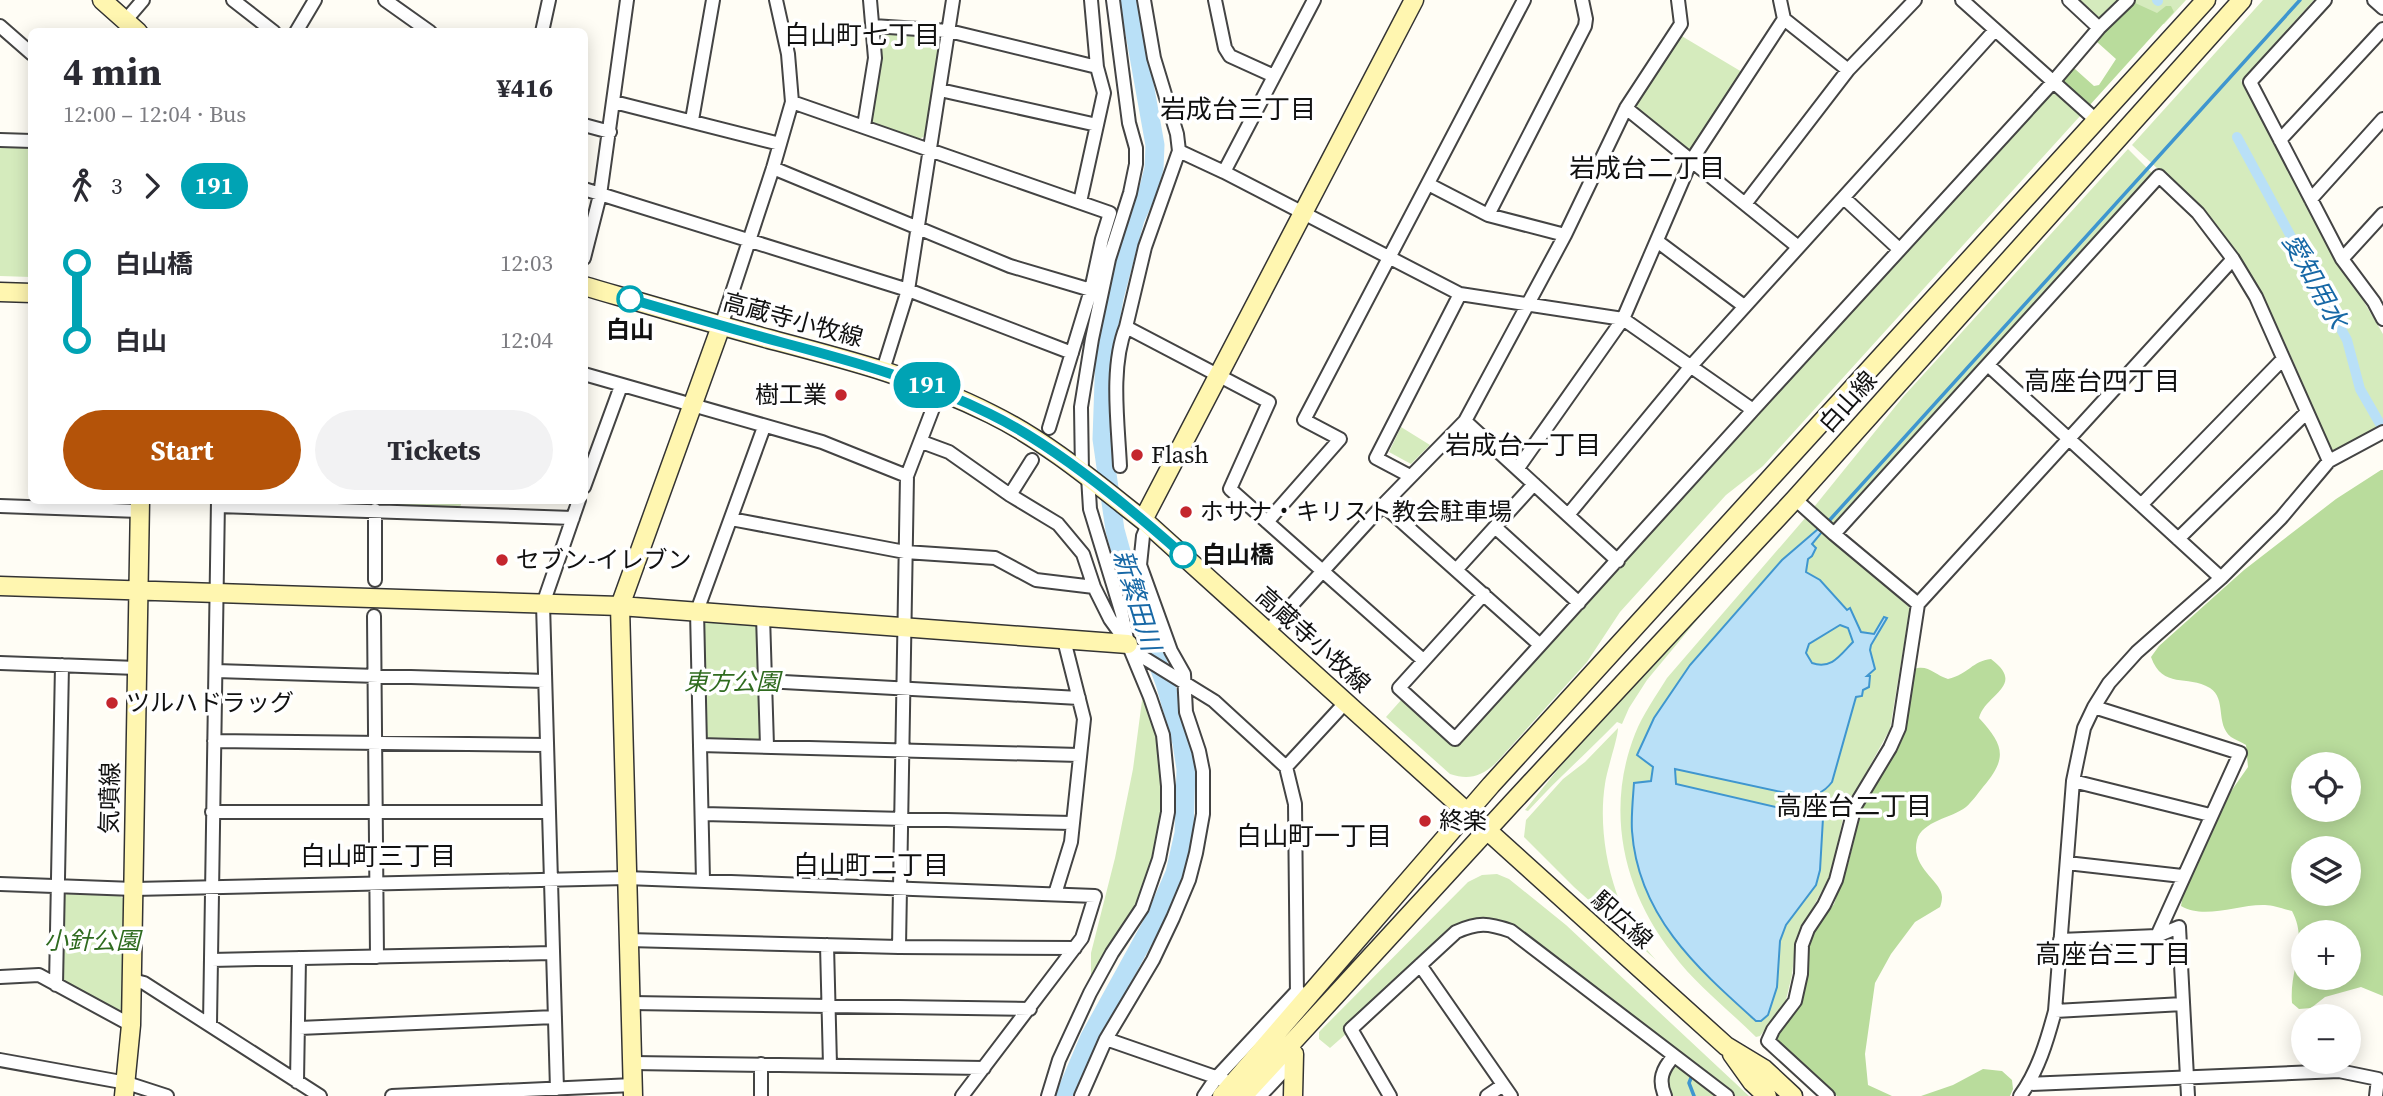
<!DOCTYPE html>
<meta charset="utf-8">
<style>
body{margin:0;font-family:"Source Serif 4","Noto Sans JP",serif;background:#f2f2f3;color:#2b2b33;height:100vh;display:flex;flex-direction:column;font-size:26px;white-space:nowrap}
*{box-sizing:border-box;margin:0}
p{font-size:23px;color:#7c7c81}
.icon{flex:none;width:38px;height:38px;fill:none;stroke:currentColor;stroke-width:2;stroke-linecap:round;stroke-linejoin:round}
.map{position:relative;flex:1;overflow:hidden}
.details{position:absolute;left:28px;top:28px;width:560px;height:476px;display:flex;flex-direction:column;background:#fff;border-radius:10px;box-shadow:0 4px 18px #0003}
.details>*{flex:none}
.badge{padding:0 14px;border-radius:23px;font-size:24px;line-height:46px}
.tools{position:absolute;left:2291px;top:752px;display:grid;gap:14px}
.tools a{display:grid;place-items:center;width:70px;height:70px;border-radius:50%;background:#fff;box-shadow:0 4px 18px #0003;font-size:35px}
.map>.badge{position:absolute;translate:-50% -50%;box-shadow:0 0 0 4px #fff}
.legs{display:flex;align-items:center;gap:10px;height:77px;padding:0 35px;font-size:23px}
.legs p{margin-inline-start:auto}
.headline{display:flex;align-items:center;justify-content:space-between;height:119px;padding:0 35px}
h1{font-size:38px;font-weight:700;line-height:52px}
.cta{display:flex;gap:14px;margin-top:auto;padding:14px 35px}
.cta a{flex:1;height:80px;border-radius:42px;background:#b45309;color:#fff;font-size:28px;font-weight:700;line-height:80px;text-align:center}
.cta a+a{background:#f2f2f3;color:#2b2b33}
ul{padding:0 35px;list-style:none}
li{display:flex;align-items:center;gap:24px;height:77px;font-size:26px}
li i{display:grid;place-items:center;width:10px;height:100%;margin:0 9px;background:currentColor}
li i::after{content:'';width:18px;height:18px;margin:-9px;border:5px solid;border-radius:50%;background:#fff}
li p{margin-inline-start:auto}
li:first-child i{background:linear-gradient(#0000 50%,currentColor 0)}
li:last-child i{background:linear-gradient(currentColor 50%,#0000 0)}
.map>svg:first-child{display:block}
.green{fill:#d5ebbd}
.forest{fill:#b9dc9c;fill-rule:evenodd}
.water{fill:#b9e0f7;stroke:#3f96cf;stroke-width:2;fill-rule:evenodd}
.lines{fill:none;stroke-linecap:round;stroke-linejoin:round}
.stream{stroke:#3f96cf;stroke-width:3.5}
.canal{stroke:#b9e0f7;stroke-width:10}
.river{stroke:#b9e0f7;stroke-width:19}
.street-casing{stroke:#444;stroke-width:16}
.secondary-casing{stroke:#333;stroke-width:21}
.street{stroke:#fff;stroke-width:12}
.secondary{stroke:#fff6b0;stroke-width:18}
.line-1-casing{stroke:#fff;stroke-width:16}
.line-1{stroke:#00a3b4;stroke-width:10}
.stop-1-dot{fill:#fff;stroke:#00a3b4;stroke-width:3.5}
.poi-dot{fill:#c4262e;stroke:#fff;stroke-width:2.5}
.labels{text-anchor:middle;stroke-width:7;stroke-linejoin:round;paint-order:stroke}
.street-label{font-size:24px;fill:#111;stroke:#fff}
.stop-label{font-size:24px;font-weight:bold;fill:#111;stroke:#fff}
.poi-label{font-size:24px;fill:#111;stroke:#fff;text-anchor:start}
.park-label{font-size:24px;font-style:italic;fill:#2f6b1f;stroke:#fff}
.neighbourhood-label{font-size:26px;fill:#111;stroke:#fff}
.water-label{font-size:26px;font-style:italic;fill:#1768a6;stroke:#fff}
</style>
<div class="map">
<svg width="2383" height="1096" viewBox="0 0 2383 1096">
<rect width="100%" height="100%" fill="#fffdf5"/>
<path class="green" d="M2078,0H2121L2100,21Z
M2124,0H2186L2164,24L2151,19Z
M2263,0H2314L2241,81L2315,219L2383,334V425L2335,451L2331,449C2301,382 2275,308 2232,248C2204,208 2167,178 2132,145Z
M881,31L937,35L940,39L925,136L919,139L872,124L869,119L877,35Z
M1680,35L1742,72L1692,151H1686L1635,110V105Z
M2054,91L2081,115L1763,466L1726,495L1620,612L1587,662L1495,764C1480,777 1468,780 1450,774L1386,717L1402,699L1452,744L2049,92Z
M0,143H31V277L0,276Z
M2128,149L2154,175L1839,523L1833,524L1814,507L1903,397Z
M1401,427L1430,445L1411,464L1389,452Z
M228,501H461V505L458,509Z
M1806,517L1910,608L1890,729L1844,813L1832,872L1796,939L1792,975L1785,1004L1760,1036L1756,1037C1729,1010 1696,985 1673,954C1623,891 1605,810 1635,734C1643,714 1656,696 1667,678Z
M1721,591L1647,680L1629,708L1622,724L1617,722C1587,753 1556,780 1528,811L1525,810L1585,736Z
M705,619L756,623L759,627L762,737L759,741L708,740L705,736L702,622Z
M1143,693L1158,727L1165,811L1154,864L1139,905L1091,983V953L1115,858L1133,769Z
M1618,728C1618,738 1607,769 1605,784C1596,841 1615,918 1656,960L1574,887L1524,837L1526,820L1563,779L1585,762Z
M1497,874L1509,879L1566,925L1749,1096H1734L1511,928L1476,919L1330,1048L1319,1039V1032L1468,882L1482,875Z
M67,894L120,896L124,899L122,1009L115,1013L61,983L63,897Z
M1672,1066H1677L1718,1096H1671L1665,1082Z"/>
<path class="forest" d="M2133,2L2157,13L2166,6H2171L2174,12L2089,106L2062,81V77L2071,68L2075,69L2094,86L2099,85L2116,59L2097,42V39Z
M2381,470H2383V996L2361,987L2325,997L2311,1008L2299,1009L2292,1003C2289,969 2309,943 2292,911C2283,909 2273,905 2265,905C2238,904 2205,920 2181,906L2184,887L2227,797L2248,767L2246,745C2242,742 2235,740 2231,737C2215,724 2227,699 2210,688C2187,674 2163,690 2151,657L2159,646L2244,570L2336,499ZM2303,765H2348V810H2303ZM2303,849H2348V894H2303ZM2303,933H2348V978H2303Z
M1991,659C2027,686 1985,694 1979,718C2004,745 2008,758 1983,787C1978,793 1972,802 1966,807C1952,818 1922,821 1917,840C1910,868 1942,881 1942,897C1942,901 1941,904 1940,907L1915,922L1891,954L1875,983L1865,1054L1868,1085L1892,1096H1837L1778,1042L1777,1035L1800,1005L1808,951L1815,929L1834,904L1849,861L1861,810L1902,740L1914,669C1928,664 1935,675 1948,679C1969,674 1972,661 1991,659Z
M1983,1069L2002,1071L2012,1080L2013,1089L2010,1096H1921L1953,1085Z"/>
<path class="water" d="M1818,529L1822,532L1812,544L1816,548L1812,556L1808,559L1806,572L1820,580L1847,610L1850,608L1861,632L1874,634L1884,617L1887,618L1871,645L1870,650L1875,669L1867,676H1870L1869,687L1863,690L1862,696L1856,697L1832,782C1823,794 1815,795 1800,796L1675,769L1676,784L1823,818L1820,870L1816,885L1786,925L1780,941L1777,987L1768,1015L1761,1021H1756C1697,968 1638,916 1632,831C1631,816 1633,798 1634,783L1651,781L1653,767L1637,755L1654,718L1690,665L1782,560ZM1840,625L1848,628L1853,642C1841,654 1832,670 1812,663L1806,653L1809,644Z"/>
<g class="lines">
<path class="stream" d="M1827,523L2300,0
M1691,1078L1689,1083L1694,1096"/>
<path class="canal" d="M2157,0L2158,1
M2237,137L2347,340L2360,389L2383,429"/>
<path class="river" d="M1065,1096L1090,1037L1156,917L1175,873L1184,833L1186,769L1182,743L1165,683L1133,595L1115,530L1102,439L1105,352L1114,298L1135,219L1149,188L1154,168L1155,145L1129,0"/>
<defs>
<path id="street" d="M233,0L274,32
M385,0L430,32
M1215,0L1225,48L1230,56L1274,76
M1962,0L2096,120
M2069,0L2099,28
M2325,0L2250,82L2342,259L2374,302L2383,319
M2374,0L2383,8
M1784,19L1848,70
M125,21L143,0
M0,26L32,54
M873,26L949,31L1097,67
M296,32L315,0
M542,32L549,0
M940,90L1097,125
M614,102L780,144
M792,102L1110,213L1102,239L1091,290L1049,428
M1626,108L1797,246
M692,120L713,0
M584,125L610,132
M864,126L875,58L870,0
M0,140L32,141
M2280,140L2383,29
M1179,151L1224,172L1460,294L1623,319L1753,410
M773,168L1010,266L1091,290
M1224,172L1314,0
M1428,184L1488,215L1565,235
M584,189L908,290L1072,353
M1844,198L1899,249
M2311,199L2383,119
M1080,202L1104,93L1097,67L1091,0
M1745,204L1848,70L1915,0
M1488,215L1585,26L1586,19L1582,0
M1657,241L1744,306
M584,258L600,195L627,0
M2342,259L2383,214
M721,326L773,168L792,102L788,54L776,0
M1126,327L1269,402L1230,489L1423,660
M1988,365L2221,578
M883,370L908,290L953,0
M584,374L822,442L907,476
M1465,421L1618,561
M922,442L949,452L1010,495L1058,524L1083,554L1094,587L1110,619L1128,644L1141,656L1214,701L1286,767L1295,804L1297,997
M1120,466C1118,423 1110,367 1126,327L1145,247L1179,151L1177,134L1154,58L1144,0
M1518,468L1623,319L1691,161L1784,19L1780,0
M1082,473L1081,407L1092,339L1109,259L1130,193L1136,164V148L1129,123L1113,0
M1410,476L1376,458L1460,294
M584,487L621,386
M1010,495L1032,460
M1795,499L1834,534L1918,604
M1383,505L1540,645
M2141,505L2283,359
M0,506L139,511
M218,506L573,518
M375,510V580
M1568,515L1691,366L1995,30
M731,519L905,552L995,558L1036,580L1094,587
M1267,522L1340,439L1304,420L1524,0
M1495,527L1579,603
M1834,534L2159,176L2198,213L2233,259L2256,297L2329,461
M2178,539L2307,412
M1456,570L1534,484
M1484,594L1399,688L1455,739L1753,410L2053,82L2099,28L2128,0
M374,616L377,957
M763,616L767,746
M1268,631L1383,505L1465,421L1565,235L1626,108L1681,24L1678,0
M0,663L137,668
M216,671L545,681
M765,681L1079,698
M2094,707L2240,753L2157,936
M214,741L546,745
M700,745L1079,755
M1286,767L1345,703
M2073,781L2210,815
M212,812H548
M703,814L1072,823
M2067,863L2182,876
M703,880L697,611L764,427
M0,884L134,889L626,878L1095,896L1082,938L962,1096
M1055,894L1071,842L1084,719L1064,640
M628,940L899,947L1075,948
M2060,940L2157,936L2179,927L2188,1096
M827,945L830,1065
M899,947L907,476L940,390
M211,960L552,953
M1420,965L1511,1096
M0,977L39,975L131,1025
M132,980L144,983L320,1096
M56,985L62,665
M631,1003L1030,1009
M2055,1011L2183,1004
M210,1024L218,500
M299,1028L555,1017
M1106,1039L1224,1080
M0,1060L127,1083L167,1096
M632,1063L984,1068
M761,1064V1096
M297,1082L299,958
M2029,1084L2339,1071L2378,1079L2376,1096
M557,1089L543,604L579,500
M392,1096L633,1085
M1048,1096L1059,1060L1090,993L1112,953L1142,908L1159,859L1168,812V786L1163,735L1150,697L1128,644L1122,614L1090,509L1088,477
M1081,1096L1106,1039L1153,960L1173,918L1189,880L1196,853L1203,814V771L1199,751L1186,712L1184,674L1171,651L1140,565L1143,536L1148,524
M1204,1096L1217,1077L1298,990
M1260,1096L1294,1060
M1390,1096L1351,1029L1456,932C1478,922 1488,923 1511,931L1727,1096
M1487,1096L1503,1085
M1665,1096C1658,1080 1662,1069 1674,1056
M1828,1096L1768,1041L1773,1030L1795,1001L1801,974L1802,945L1808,929L1824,905L1836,880L1855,806L1890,748L1899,728L1918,604L2233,259
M2020,1096C2038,1071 2047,1041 2055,1011L2073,781L2084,728L2094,707L2109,683L2137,652L2221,578L2281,518L2329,461L2383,432"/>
<path id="secondary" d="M102,0L138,32
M584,286C646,304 707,322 769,339C845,359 920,378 991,414C1048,442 1098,485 1148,524L1726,1046L1764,1069L1793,1096
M0,292L32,293
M1143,520L1414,0
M0,586L620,606L1128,644
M1732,1054L1752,1082L1767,1096
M124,1096L131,1025L140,500
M633,1096L620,606L721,326
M1222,1096L1491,785L2206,0
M1243,1096L1512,803L1795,499L2242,0
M1293,1096L1294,1054"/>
</defs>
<use href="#street" class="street-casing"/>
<use href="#secondary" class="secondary-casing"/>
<use href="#street" class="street"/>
<use href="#secondary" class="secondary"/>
</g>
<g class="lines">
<defs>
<path id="line-1" d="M630,299C681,314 732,329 784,343C855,362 924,381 990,414C1056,446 1128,506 1183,555"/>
</defs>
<use href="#line-1" class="line-1-casing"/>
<use href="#line-1" class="line-1"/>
</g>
<g class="stop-1-dot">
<circle cx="630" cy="299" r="12"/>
<circle cx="1183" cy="555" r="12"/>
</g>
<g class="poi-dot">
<circle cx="841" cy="395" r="7"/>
<circle cx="1137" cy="455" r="7"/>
<circle cx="1186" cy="512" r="7"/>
<circle cx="502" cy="560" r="7"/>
<circle cx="112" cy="703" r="7"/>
<circle cx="1425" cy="821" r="7"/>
</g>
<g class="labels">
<g class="street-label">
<text transform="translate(793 320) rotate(15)" y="8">高蔵寺小牧線</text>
<text transform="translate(1848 402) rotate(-48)" y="8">白山線</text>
<text transform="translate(1313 640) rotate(42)" y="8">高蔵寺小牧線</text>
<text transform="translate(110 798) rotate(-89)" y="8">気噴線</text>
<text transform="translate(1622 920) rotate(42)" y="8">駅広線</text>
</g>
<g class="stop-label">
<text x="630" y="338">白山</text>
<text x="1202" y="563" text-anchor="start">白山橋</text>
</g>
<g class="poi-label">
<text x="827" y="403" text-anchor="end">樹工業</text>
<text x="1151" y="463">Flash</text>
<text x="1200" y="520">ホサナ・キリスト教会駐車場</text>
<text x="516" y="568">セブン-イレブン</text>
<text x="126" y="711">ツルハドラッグ</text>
<text x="1439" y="829">終楽</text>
</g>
<g class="park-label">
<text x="732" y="690">東方公園</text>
<text x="92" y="949">小針公園</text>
</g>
<g class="neighbourhood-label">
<text x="862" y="44">白山町七丁目</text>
<text x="1238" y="118">岩成台三丁目</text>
<text x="1647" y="177">岩成台二丁目</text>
<text x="2102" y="390">高座台四丁目</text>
<text x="1523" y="454">岩成台一丁目</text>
<text x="1854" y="815">高座台二丁目</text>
<text x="1314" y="845">白山町一丁目</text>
<text x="378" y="865">白山町三丁目</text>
<text x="871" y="874">白山町二丁目</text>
<text x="2113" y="963">高座台三丁目</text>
</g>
<g class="water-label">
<text transform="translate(2315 281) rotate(61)" y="9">愛知用水</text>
<text transform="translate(1137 600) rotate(73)" y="9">新繁田川</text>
</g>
</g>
</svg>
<div class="tools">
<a><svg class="icon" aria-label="locate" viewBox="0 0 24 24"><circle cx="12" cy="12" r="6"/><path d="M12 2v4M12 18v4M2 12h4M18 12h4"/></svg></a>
<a><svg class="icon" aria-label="layers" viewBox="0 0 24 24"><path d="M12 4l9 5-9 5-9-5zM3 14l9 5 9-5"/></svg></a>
<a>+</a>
<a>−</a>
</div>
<b class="badge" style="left:927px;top:385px;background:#00a3b4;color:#fff">191</b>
<section class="details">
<div class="headline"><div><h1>4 min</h1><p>12:00 – 12:04 · Bus</p></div><b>¥416</b></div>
<div class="legs"><svg class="icon" aria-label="walk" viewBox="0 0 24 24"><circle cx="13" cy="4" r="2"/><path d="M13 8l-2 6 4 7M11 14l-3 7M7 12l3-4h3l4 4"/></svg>3<svg class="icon" aria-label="forward" viewBox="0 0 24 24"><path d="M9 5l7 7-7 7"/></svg><b class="badge" style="background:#00a3b4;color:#fff">191</b></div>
<ul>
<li><i style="color:#00a3b4"></i><b>白山橋</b><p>12:03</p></li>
<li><i style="color:#00a3b4"></i><b>白山</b><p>12:04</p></li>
</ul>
<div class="cta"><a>Start</a><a>Tickets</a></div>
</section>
</div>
